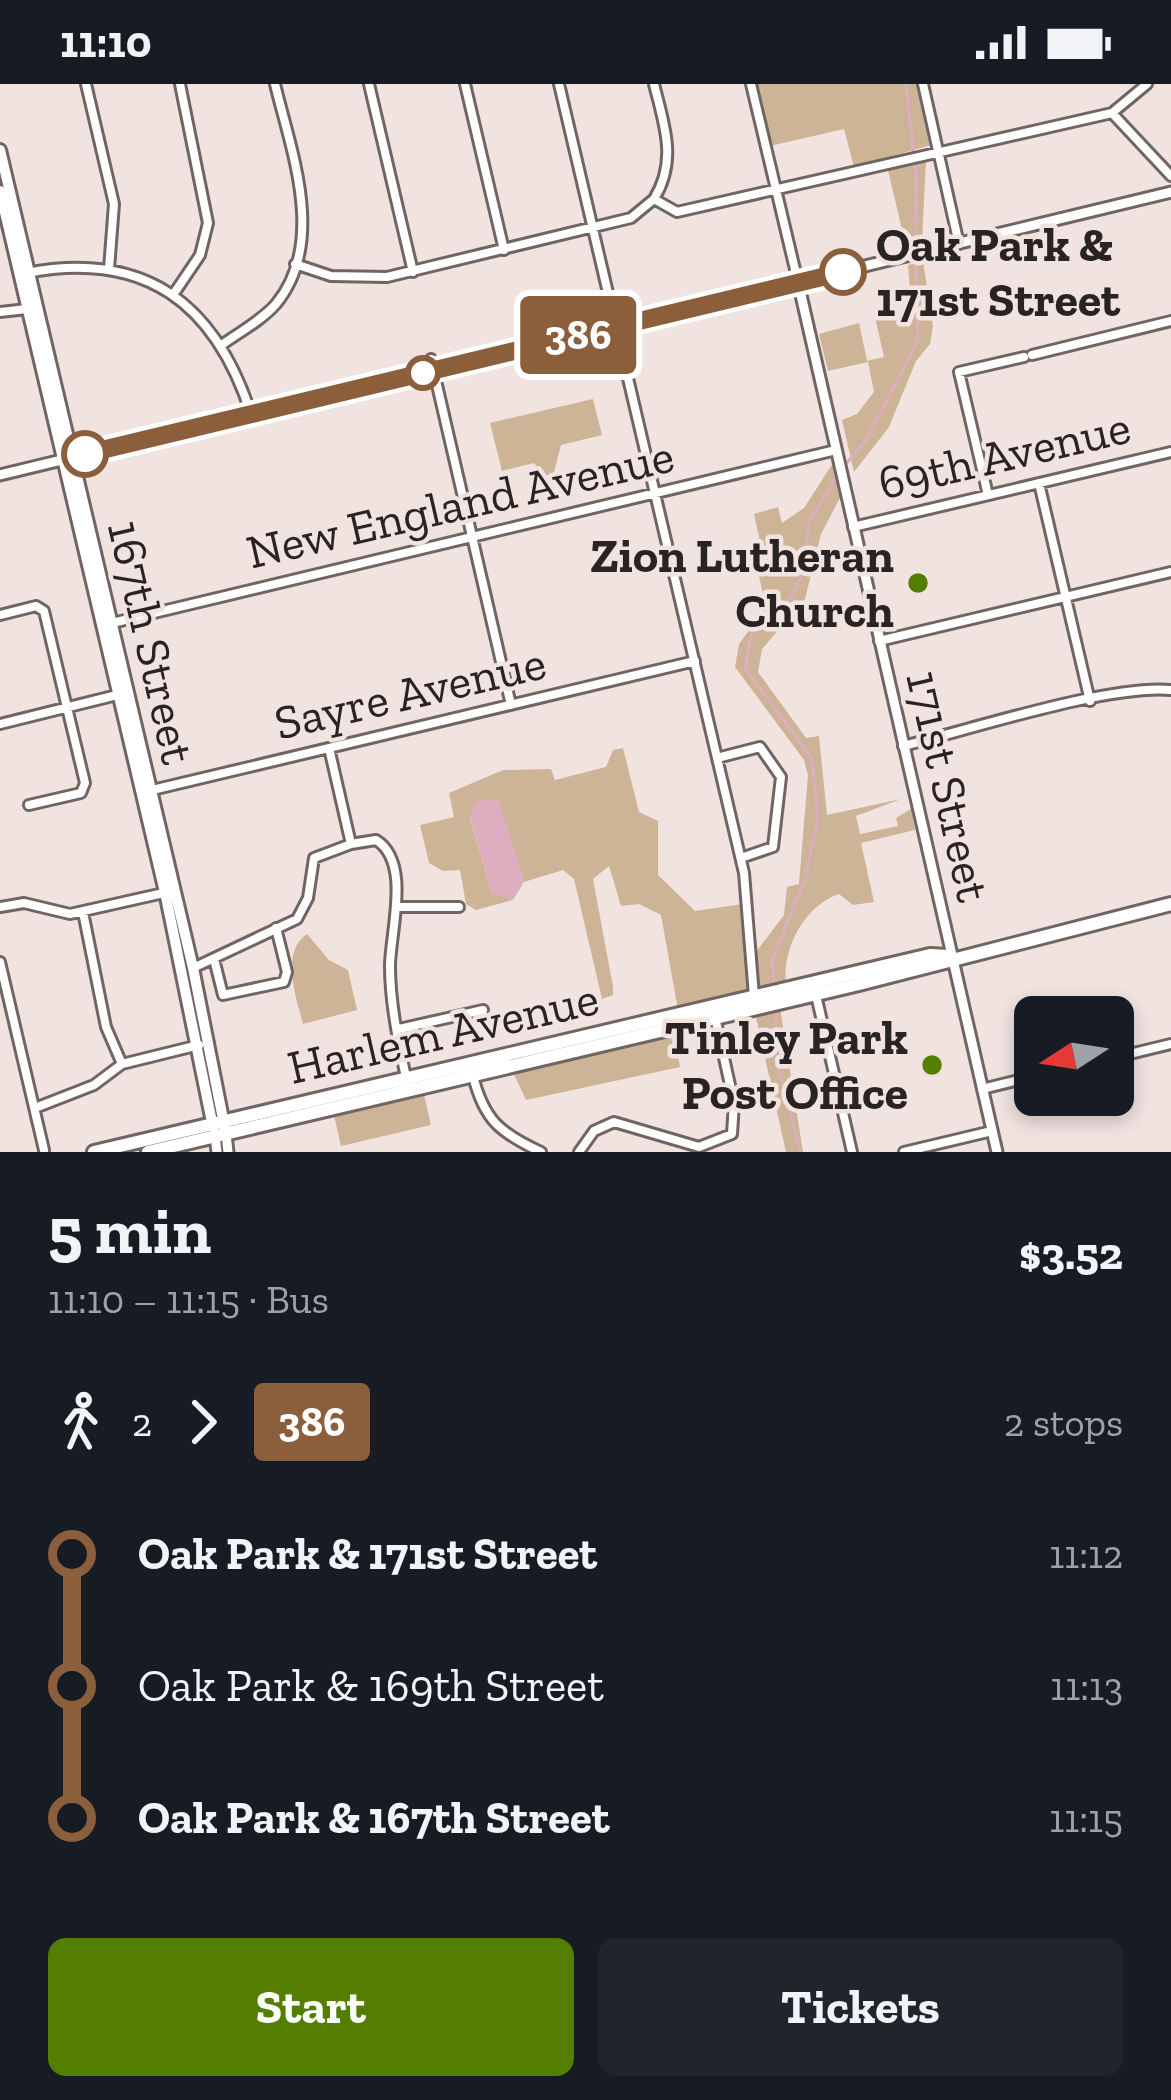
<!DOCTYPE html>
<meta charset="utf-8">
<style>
body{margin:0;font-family:"Zilla Slab",serif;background:#20242c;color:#f1f3f6;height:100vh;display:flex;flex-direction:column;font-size:45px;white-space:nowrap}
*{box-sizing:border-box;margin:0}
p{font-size:39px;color:#9ea1a6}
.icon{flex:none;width:66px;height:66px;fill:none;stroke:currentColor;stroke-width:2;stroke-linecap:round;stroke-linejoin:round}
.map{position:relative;height:1068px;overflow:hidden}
.drawer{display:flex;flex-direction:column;background:#171b24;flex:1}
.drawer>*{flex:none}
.badge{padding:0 24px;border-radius:9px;font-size:42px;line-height:78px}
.needle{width:78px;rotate:258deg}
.fabs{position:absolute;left:1014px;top:912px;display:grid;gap:24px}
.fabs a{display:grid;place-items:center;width:120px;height:120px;border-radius:18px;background:#171b24;box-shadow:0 6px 18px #0003;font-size:60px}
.map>.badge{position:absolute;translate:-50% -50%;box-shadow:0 0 0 6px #fff}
.legs{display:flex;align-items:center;gap:18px;height:132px;padding:0 48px;font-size:39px}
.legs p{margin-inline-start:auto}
.headline{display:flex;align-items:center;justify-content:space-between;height:204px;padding:0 48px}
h1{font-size:66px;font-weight:800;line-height:90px}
.primary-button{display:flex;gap:24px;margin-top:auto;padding:24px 48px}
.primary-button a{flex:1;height:138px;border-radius:18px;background:#547e00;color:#fff;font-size:48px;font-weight:800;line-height:138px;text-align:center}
.primary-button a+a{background:#20242c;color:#f1f3f6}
ul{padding:0 48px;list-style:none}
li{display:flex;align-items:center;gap:42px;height:132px;font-size:45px}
li i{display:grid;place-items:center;width:18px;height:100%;margin:0 15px;background:currentColor}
li i::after{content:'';width:30px;height:30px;margin:-15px;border:9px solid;border-radius:50%;background:#171b24}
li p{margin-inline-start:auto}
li:first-child i{background:linear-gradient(#0000 50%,currentColor 0)}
li:last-child i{background:linear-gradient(currentColor 50%,#0000 0)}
.status{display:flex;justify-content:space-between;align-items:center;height:84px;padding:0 60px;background:#171b24;direction:ltr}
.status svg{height:33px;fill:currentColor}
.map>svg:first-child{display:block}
.green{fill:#ceb496}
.water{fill:#ddadc0}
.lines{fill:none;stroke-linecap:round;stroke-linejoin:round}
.stream{stroke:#ddadc0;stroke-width:3}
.minor-casing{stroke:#706563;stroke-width:14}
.tertiary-casing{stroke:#706563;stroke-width:15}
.secondary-casing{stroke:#706563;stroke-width:16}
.primary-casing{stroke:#706563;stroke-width:18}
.minor{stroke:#fff;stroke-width:8}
.tertiary{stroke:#fff;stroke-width:9}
.secondary{stroke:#fff;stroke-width:10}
.primary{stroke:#fff;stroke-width:12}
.line-1-casing{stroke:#fff;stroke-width:27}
.line-1{stroke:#8b5e3c;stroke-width:18}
.stop-1-dot{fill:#fff;stroke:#8b5e3c;stroke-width:6}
.poi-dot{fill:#547e00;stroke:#f0e3e0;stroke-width:4.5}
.labels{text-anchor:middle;stroke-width:9;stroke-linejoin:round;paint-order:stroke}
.stop-label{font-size:48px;font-weight:bold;fill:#292423;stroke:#f0e3e0;text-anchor:start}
.street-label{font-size:48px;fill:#292423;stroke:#f0e3e0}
.poi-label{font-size:48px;font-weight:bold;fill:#292423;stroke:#f0e3e0;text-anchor:end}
</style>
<div class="status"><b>11:10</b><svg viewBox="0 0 49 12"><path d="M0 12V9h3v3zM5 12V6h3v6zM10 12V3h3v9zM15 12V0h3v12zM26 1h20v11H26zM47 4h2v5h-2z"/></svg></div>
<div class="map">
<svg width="1171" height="1068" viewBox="0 0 1171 1068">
<rect width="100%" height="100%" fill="#f0e3e0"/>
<path class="green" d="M755,0H918L931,61L854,83L844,45L770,62Z
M926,76L922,159L906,163L888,86Z
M923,177L933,242L930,260L916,277L889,343L854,388L842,336L857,330L874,308L868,278L828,287L819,250L859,239L867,277L884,273L875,233L912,231L908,181Z
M593,315L602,351L561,361L553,392L543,391L534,379L502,387L490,339Z
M833,379L841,412L821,450L805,515L762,565L758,588L806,654L819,652L827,731L901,715L856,732L860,750L898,742L896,734L911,725L915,746L861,759L874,818L853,821L839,810C804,822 782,865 786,899L758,906L756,868L784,831L787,803L799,800L808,691L804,676L735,583L739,560L766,523L755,475L763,471L754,430L778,423L782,439L804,424Z
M623,664L639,728L658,737V791L695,827L743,820L747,908L678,926L661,831L639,820L621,822L609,782L593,795L613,903V911L602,915L574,795L563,786L524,798L498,717L470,734L492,809L513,816L476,826L466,820L460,786L443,787L429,779L420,741L454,733L449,709L503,686L551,685L555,696L606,683L613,666Z
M307,850L329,876L348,886L357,926L303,940C296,913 280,868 307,850Z
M780,924L803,1068H786L755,929Z
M674,949L680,983L526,1016L512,986Z
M423,1006L431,1041L341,1062L333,1027Z"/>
<path class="water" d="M487,715L499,717L524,798L513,816L492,809L470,733L474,720Z"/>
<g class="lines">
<path class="stream" d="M906,0L916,90L915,166
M845,381L867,355L918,256L916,175
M774,901L772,876L805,796L818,733L812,675L745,584L752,547L791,513L802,491L809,438L837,392
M775,923L778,981L800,1068"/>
<defs>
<path id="minor" d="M86,0L114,120L109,185
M369,0L413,188
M465,0L504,166
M559,0L744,789L754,912
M751,0L798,198
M923,0L959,160
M1112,29L1171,92
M654,115C678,76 664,41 654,0
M295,180L331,192L387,193L631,134L654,115L677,128L1112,29L1147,0
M26,189C145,166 215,219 251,330
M173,211L200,171L208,139L180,0
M0,228L27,225
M223,260C240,248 262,236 276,220C327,158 291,67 275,0
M1032,271L1171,237
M431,275L511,621
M1039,399L1090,617
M988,411L959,288L1024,273
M853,443L1171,368
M0,531L36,522L44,527L85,699L81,709L29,721
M108,540L836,366
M879,557L1171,488
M0,640L121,610
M903,662C969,646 1109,600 1171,606
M329,664L351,760L376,756C412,778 390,849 390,882C390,918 400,969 409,1005
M717,674L760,663L781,693L773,763L741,774
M148,707L695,577
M0,823L24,819L70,830L168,808
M399,823H459
M83,828L106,943L122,980
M214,875L223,911L284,898L287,888L276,844
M0,878L44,1066
M193,884L297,835L308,814L314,774L351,760
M816,911L852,1068
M399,945L483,926
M1113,974L1171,960
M473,992C484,1036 500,1049 541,1068
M982,1005L1035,992
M35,1024L94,1001L122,980L199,961
M579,1068L594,1047L614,1038L699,1063L732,1050L734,1019L715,933
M904,1068L992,1047"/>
<path id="tertiary" d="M798,198L997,1068
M0,391L1171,108
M226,1050L228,1068
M215,1052L217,1068"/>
<path id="secondary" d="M0,66L193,884L225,1045
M0,107L165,808L213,1043"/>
<path id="primary" d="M94,1068L930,871L949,872
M148,1068L859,900L1171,820"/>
</defs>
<use href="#minor" class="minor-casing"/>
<use href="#tertiary" class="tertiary-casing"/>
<use href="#secondary" class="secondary-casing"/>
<use href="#primary" class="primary-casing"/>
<use href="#minor" class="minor"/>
<use href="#tertiary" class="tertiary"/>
<use href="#secondary" class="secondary"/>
<use href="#primary" class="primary"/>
</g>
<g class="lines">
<defs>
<path id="line-1" d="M85,370L843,188"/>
</defs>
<use href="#line-1" class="line-1-casing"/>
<use href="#line-1" class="line-1"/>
</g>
<g class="stop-1-dot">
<circle cx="843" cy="188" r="21"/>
<circle cx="423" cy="289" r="15"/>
<circle cx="85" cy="370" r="21"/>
</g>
<g class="poi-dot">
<circle cx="918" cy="499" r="12"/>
<circle cx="932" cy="981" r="12"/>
</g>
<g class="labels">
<g class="stop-label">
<text x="876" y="177">Oak Park &amp;<tspan x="876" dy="55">171st Street</tspan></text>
</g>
<g class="street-label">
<text transform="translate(1004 370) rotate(-13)" y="17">69th Avenue</text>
<text transform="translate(460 419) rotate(-13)" y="17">New England Avenue</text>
<text transform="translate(152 558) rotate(77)" y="17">167th Street</text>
<text transform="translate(410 608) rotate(-13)" y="17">Sayre Avenue</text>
<text transform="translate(949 702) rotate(77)" y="17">171st Street</text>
<text transform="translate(443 948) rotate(-13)" y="17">Harlem Avenue</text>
</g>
<g class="poi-label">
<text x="894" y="488">Zion Lutheran<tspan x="894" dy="55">Church</tspan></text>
<text x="908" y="970">Tinley Park<tspan x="908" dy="55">Post Office</tspan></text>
</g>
</g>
</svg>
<div class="fabs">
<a><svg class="needle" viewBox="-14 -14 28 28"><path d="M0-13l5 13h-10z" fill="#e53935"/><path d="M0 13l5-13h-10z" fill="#9ea1a6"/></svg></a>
</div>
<b class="badge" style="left:578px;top:251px;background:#8b5e3c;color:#fff">386</b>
</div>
<section class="drawer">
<div class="headline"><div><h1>5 min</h1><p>11:10 – 11:15 · Bus</p></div><b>$3.52</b></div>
<div class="legs"><svg class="icon" aria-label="walk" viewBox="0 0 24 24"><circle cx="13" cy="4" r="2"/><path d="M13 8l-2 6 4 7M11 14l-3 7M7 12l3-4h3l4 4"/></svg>2<svg class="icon" aria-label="forward" viewBox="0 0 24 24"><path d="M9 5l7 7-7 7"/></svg><b class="badge" style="background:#8b5e3c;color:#fff">386</b><p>2 stops</p></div>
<ul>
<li><i style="color:#8b5e3c"></i><b>Oak Park &amp; 171st Street</b><p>11:12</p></li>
<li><i style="color:#8b5e3c"></i><span>Oak Park &amp; 169th Street</span><p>11:13</p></li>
<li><i style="color:#8b5e3c"></i><b>Oak Park &amp; 167th Street</b><p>11:15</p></li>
</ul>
<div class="primary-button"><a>Start</a><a>Tickets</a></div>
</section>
